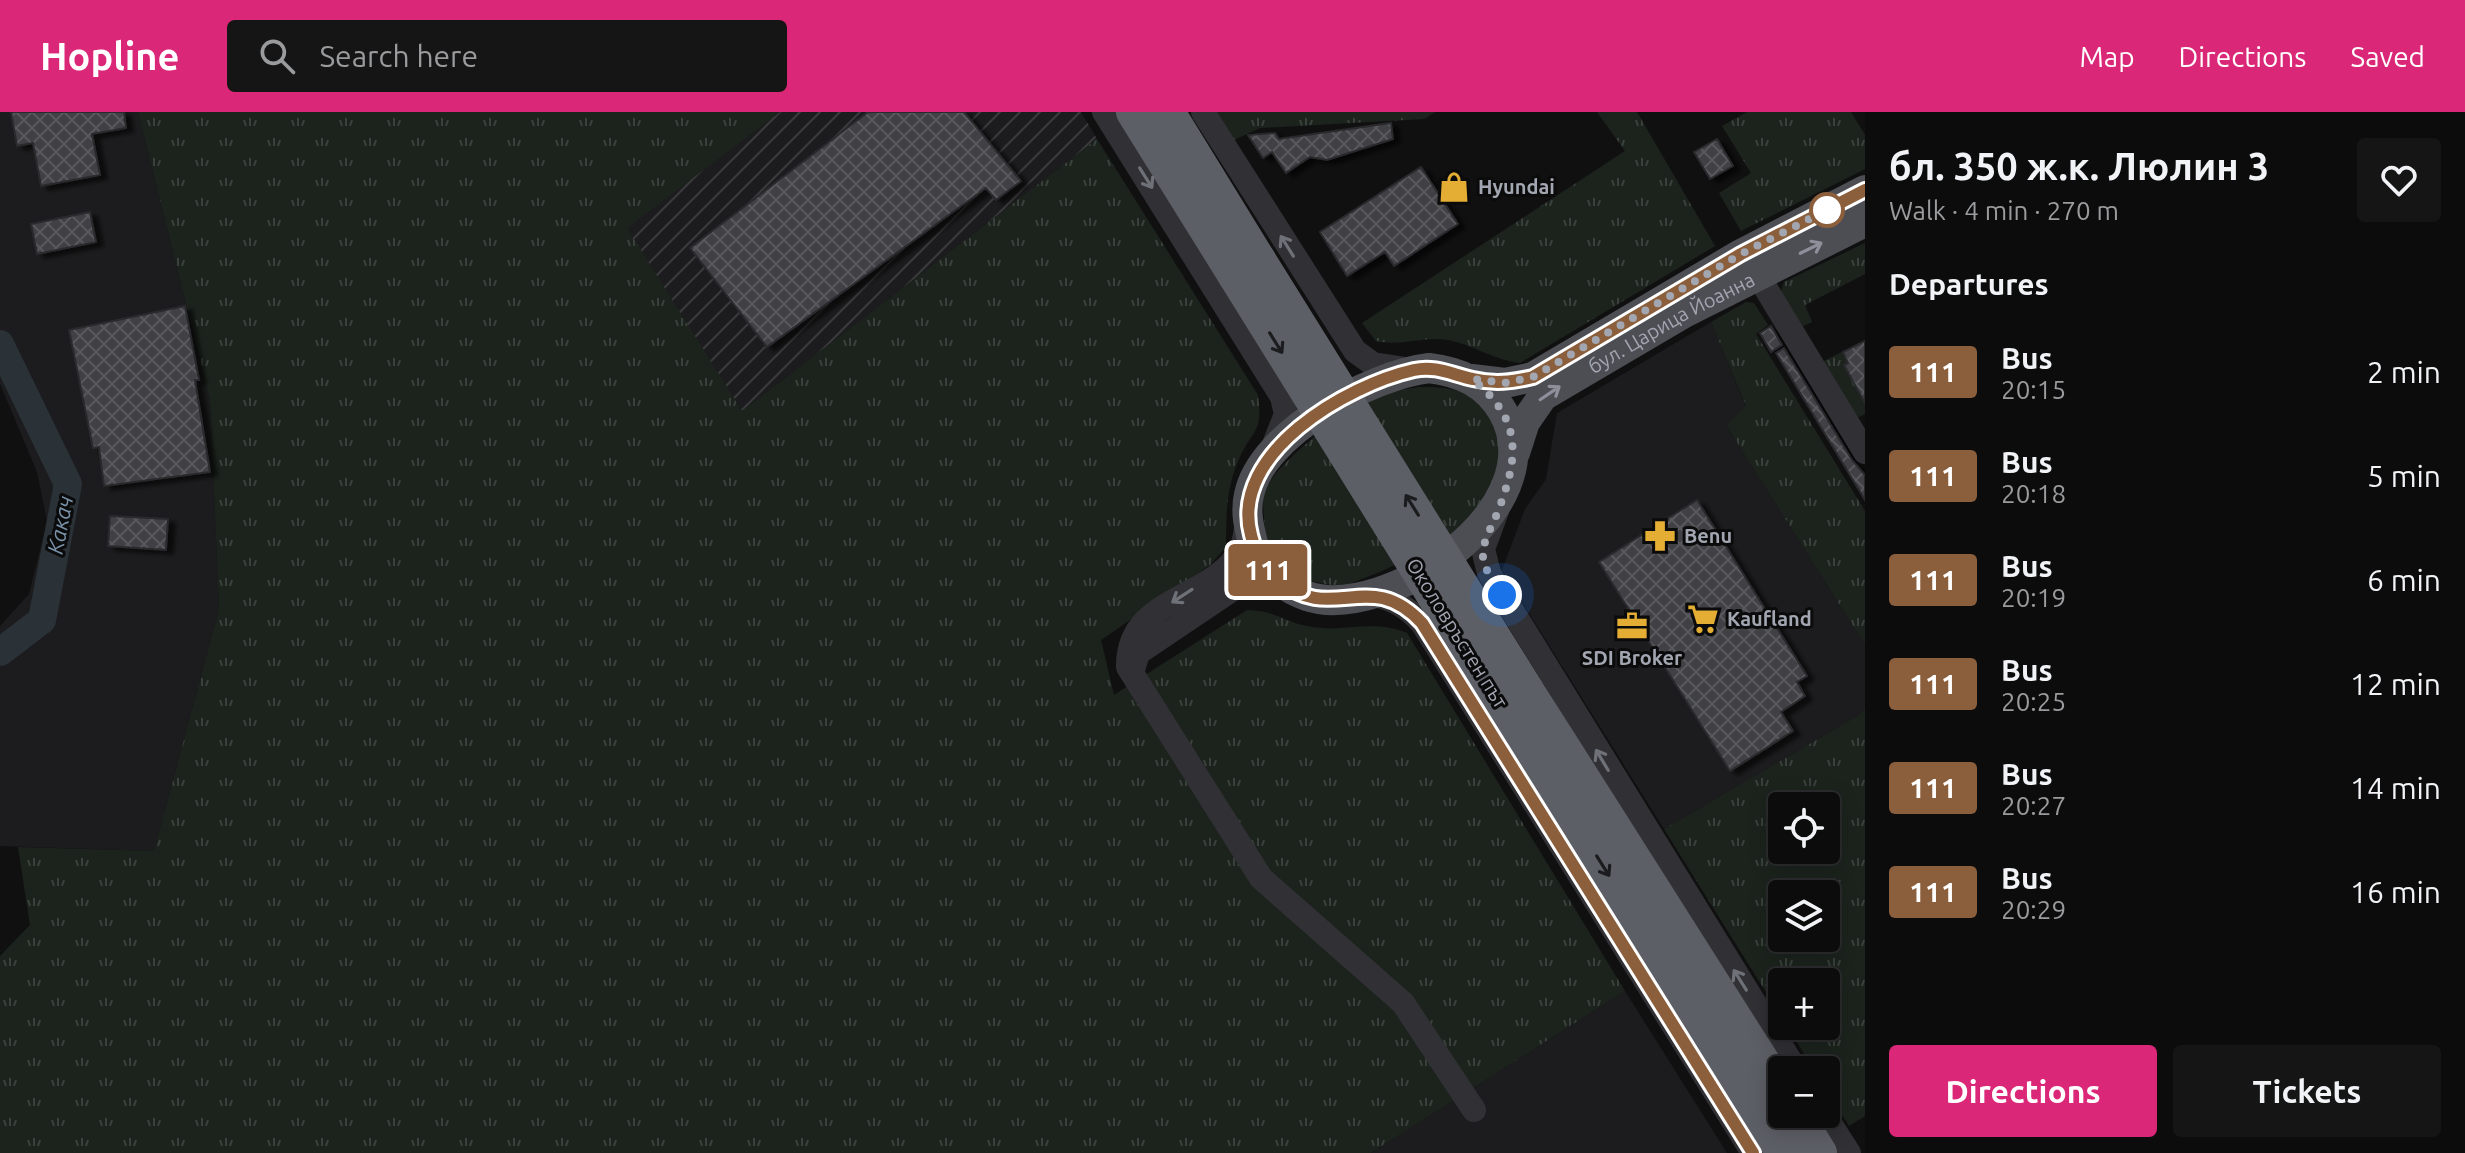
<!DOCTYPE html>
<meta charset="utf-8">
<style>
body{margin:0;font-family:Ubuntu,sans-serif;background:#151516;color:#f1f3f6;height:100vh;display:flex;flex-direction:column;font-size:30px;white-space:nowrap}
*{box-sizing:border-box;margin:0}
p{font-size:26px;color:#9a9b9d}
.icon{flex:none;width:44px;height:44px;fill:none;stroke:currentColor;stroke-width:2;stroke-linecap:round;stroke-linejoin:round}
.map{position:relative;flex:1;overflow:hidden}
.sheet{display:flex;flex-direction:column;background:#0c0c0d;width:600px}
.sheet>*{flex:none}
.badge{padding:0 16px;border-radius:6px;font-size:28px;line-height:52px}
.buttons{position:absolute;left:1768px;top:680px;display:grid;gap:16px}
.buttons a{display:grid;place-items:center;width:72px;height:72px;border-radius:8px;background:#0c0c0d;box-shadow:0 4px 20px #0003,0 0 0 2px #2c2c2e;font-size:40px}
.you{position:absolute;width:40px;height:40px;margin:-20px;border:6px solid #fff;border-radius:50%;background:#1a73e8;box-shadow:0 0 0 12px #1a73e833}
.map>.badge{position:absolute;translate:-50% -50%;box-shadow:0 0 0 4px #fff}
h2{padding:0 24px;font-size:30px;line-height:72px}
.round{display:grid;place-items:center;flex:none;width:84px;height:84px;border-radius:8px;background:#151516}
.summary{display:flex;align-items:center;justify-content:space-between;height:136px;padding:0 24px}
h1{font-size:38px;font-weight:700;line-height:60px}
.primary-button{display:flex;gap:16px;margin-top:auto;padding:16px 24px}
.primary-button a{flex:1;height:92px;border-radius:8px;background:#db2777;color:#fff;font-size:32px;font-weight:700;line-height:92px;text-align:center}
.primary-button a+a{background:#151516;color:#f1f3f6}
ul{padding:0;list-style:none}
li{display:flex;align-items:center;gap:24px;height:104px;padding:0 24px}
li div{flex:1}
li b{display:block;font-size:30px}
li em{font-style:normal}
li .badge{min-width:88px;font-weight:700;text-align:center}
header{display:flex;align-items:center;gap:48px;box-sizing:border-box;height:112px;padding:0 40px;background:#db2777;color:#fff}
header strong{font-size:38px}
nav{display:flex;gap:44px;margin-inline-start:auto;font-size:28px}
.search{width:560px;height:72px;background:#151516;display:flex;align-items:center;gap:20px;box-sizing:border-box;padding:0 28px;border-radius:8px;color:#9a9b9d;font-size:30px}
main{display:flex;flex:1;min-height:0}
.map>svg:first-child{display:block}
.built{fill:#1c1c1e}
.industrial{fill:url(#industrial-furrows)}
.grass{fill:url(#grass-tufts);fill-rule:evenodd}
.lines{fill:none;stroke-linecap:round;stroke-linejoin:round}
.river{stroke:#2a3238;stroke-width:28}
.building{fill:url(#building-cross-hatch);stroke:#2a2a2d;stroke-width:2;filter:url(#shadow)}
.minor{stroke:#313135;stroke-width:24}
.major{stroke:#4d4e54;stroke-width:30}
.highway{stroke:#5d5f66;stroke-width:34}
.highway-bridge{stroke:#5d5f66;stroke-width:34}
.oneway{stroke:#6f7179}
.oneway2{stroke:#8d909a}
.oneway3{stroke:#1b1c1e}
.line-casing{stroke:#fff;stroke-width:18}
.line{stroke:#8b5e3c;stroke-width:12}
.walk{stroke:#a2a6b1;stroke-width:8;stroke-dasharray:0 14.4}
.stop-dot{fill:#fff;stroke:#8b5e3c;stroke-width:4}
.labels{text-anchor:middle;stroke-width:6;stroke-linejoin:round;paint-order:stroke}
.poi-label{font-size:20px;font-weight:bold;fill:#a2a6b1;stroke:#0b0b0c;text-anchor:start}
.street-label{font-size:20px;fill:#a2a6b1;stroke:#0b0b0c}
.water-label{font-size:22px;font-style:italic;fill:#7a93aa;stroke:#0b0b0c}
</style>
<header>
<strong>Hopline</strong>
<div class="search"><svg class="icon" aria-label="search" viewBox="0 0 24 24"><circle cx="10" cy="10" r="6"/><path d="M15 15l6 6"/></svg>Search here</div>
<nav><a>Map</a><a>Directions</a><a>Saved</a></nav>
</header>
<main>
<div class="map">
<svg width="1865" height="1041" viewBox="0 0 1865 1041">
<defs>
<pattern id="industrial-furrows" width="10" height="10" patternUnits="userSpaceOnUse" patternTransform="scale(2)"><rect width="10" height="10" fill="#1c1c1e"/><path d="M-1 1l2-2M0 10L10 0M9 11l2-2" fill="none" stroke="#3a3a3c"/></pattern>
<pattern id="grass-tufts" width="24" height="20" patternUnits="userSpaceOnUse" patternTransform="scale(2)"><rect width="24" height="20" fill="#1c231d"/><path d="M3 7l-1-3M5 7V3M7 7l1-3M15 17l-1-3M17 17v-4M19 17l1-3" fill="none" stroke="#3a403b"/></pattern>
<pattern id="building-cross-hatch" width="8" height="8" patternUnits="userSpaceOnUse" patternTransform="scale(2)"><rect width="8" height="8" fill="#3f4044"/><path d="M0 0l8 8M0 8l8-8" fill="none" stroke="#58595d"/></pattern>
<filter id="shadow"><feDropShadow dx="7" dy="4" stdDeviation="2" flood-color="#0009"/></filter>
</defs>
<rect width="100%" height="100%" fill="#101011"/>
<path class="built" d="M0,0H138L210,288L219,497L154,739L0,734V514L29,482L47,409L37,360L0,272Z
M1711,210L1746,295L1726,313L1865,533V595L1859,603L1664,717L1502,458L1525,397L1546,367L1557,301Z
M1625,879L1727,1041H1371Z"/>
<path class="industrial" d="M780,0H1081L1097,27L742,299L626,116Z"/>
<path class="grass" d="M138,0H780L627,116L742,299L1097,27L1258,283C1263,323 1253,315 1239,347C1226,376 1226,405 1226,435L1210,453L1101,528L1114,583L1247,498C1277,499 1282,509 1307,514C1343,522 1371,506 1407,521L1625,879L1371,1041H0V844L30,813L18,735L154,739L219,497L210,288Z
M1217,0H1435L1424,7L1260,16L1234,28Z
M1597,0H1637L1715,134L1520,251C1492,248 1468,229 1440,227C1417,226 1399,234 1376,229L1362,211L1625,39Z
M1747,0H1851L1865,23V57L1741,119L1719,81L1751,61L1722,14Z
M1865,131V162L1805,193L1812,210L1801,215L1781,179L1784,170Z
M1746,190L1754,191L1768,213L1756,222L1865,399V533L1726,313L1746,294L1711,210Z
M1865,228L1844,253L1850,265L1865,273V302L1857,306L1822,250Z
M1419,275C1433,275 1447,275 1461,280C1509,297 1508,362 1480,397C1454,429 1387,458 1349,472C1339,475 1331,473 1320,471C1282,463 1264,447 1264,406C1264,399 1262,388 1264,382C1274,350 1352,293 1383,282C1394,278 1407,277 1419,275Z
M1865,595V1004L1849,1014L1826,977V958H1814L1787,914H1826V870H1782V906L1664,717L1859,603ZM1782,694H1826V738H1782ZM1782,782H1826V826H1782Z"/>
<g class="lines">
<path class="river" d="M0,232L68,372L42,508L0,540"/>
</g>
<path class="building" d="M11,0H124L126,16L92,22L100,63L41,74L33,31L17,34Z
M868,0H964L1021,69L996,88L986,76L767,235L690,136Z
M1391,11L1393,27L1327,48L1310,45L1286,61L1272,40L1263,46L1248,23L1275,21L1279,27Z
M1717,27L1733,54L1710,67L1694,40Z
M1421,55L1458,112L1394,154L1385,140L1347,164L1320,120Z
M90,100L96,130L37,142L31,112Z
M185,194L199,268H195L210,360L104,374L99,335L93,336L69,218Z
M1771,214L1782,233L1771,240L1760,221Z
M1865,229V291L1844,253L1848,251L1843,240Z
M1784,236L1852,348L1865,363V388L1776,241Z
M1697,388L1807,564L1797,570L1805,584L1781,600L1793,619L1730,659L1599,450Z
M110,404L168,407L166,438L108,434Z"/>
<g class="lines">
<path class="minor" d="M1104,0L1282,285L1286,302L1273,335
M1203,0L1355,239L1373,252L1412,258
M1757,162L1865,340
M1497,399L1483,437L1489,461L1796,958
M1247,409C1245,419 1245,431 1240,439C1211,489 1127,484 1128,555L1261,766L1403,891L1474,998
M1370,482C1392,486 1406,494 1422,511L1753,1041
M1132,561L1138,541L1236,475L1254,469H1279
M1824,1002L1849,1041"/>
<g class="major">
<path d="M1429,256C1461,260 1486,271 1503,300C1557,397 1385,511 1307,484C1283,476 1259,456 1253,431C1249,415 1245,400 1249,383C1261,321 1371,263 1429,256Z"/>
<path d="M1472,267L1505,271L1533,265L1741,142L1865,78"/>
<path id="s1" d="M1515,341L1525,310L1543,284L1684,201L1865,110"/>
</g>
<path class="highway" d="M1133,0L1235,164
M1168,0L1259,148
M1527,578L1782,980
M1502,594L1783,1041
M1796,1002L1820,1041"/>
<path class="highway-bridge" d="M1259,148L1527,578
M1235,164L1502,594"/>
</g>
<defs><path id="oneway-shaft" d="M-6 0H5M1.5-3L5.5 0L1.5 3" fill="none" stroke-width="1.6" stroke-linecap="round" stroke-linejoin="round" transform="scale(2)"/></defs>
<g class="oneway">
<use href="#oneway-shaft" transform="translate(1146 66) rotate(58)"/>
<use href="#oneway-shaft" transform="translate(1287 134) rotate(-122)"/>
<use href="#oneway-shaft" transform="translate(1182 484) rotate(147)"/>
<use href="#oneway-shaft" transform="translate(1602 648) rotate(-121)"/>
<use href="#oneway-shaft" transform="translate(1740 868) rotate(-122)"/>
</g>
<g class="oneway2">
<use href="#oneway-shaft" transform="translate(1811 136) rotate(-26)"/>
<use href="#oneway-shaft" transform="translate(1550 281) rotate(-34)"/>
</g>
<g class="oneway3">
<use href="#oneway-shaft" transform="translate(1276 231) rotate(58)"/>
<use href="#oneway-shaft" transform="translate(1412 393) rotate(-122)"/>
<use href="#oneway-shaft" transform="translate(1603 754) rotate(58)"/>
</g>
<g class="lines">
<defs>
<path id="line" d="M1753,1041L1422,511C1369,454 1333,514 1278,468C1264,456 1255,440 1251,423C1229,341 1347,273 1414,258C1436,253 1453,263 1473,267C1494,272 1512,270 1533,265L1741,142L1865,78"/>
</defs>
<use href="#line" class="line-casing"/>
<use href="#line" class="line"/>
<path class="walk" d="M1502,483C1495,471 1484,458 1483,445C1482,431 1491,416 1496,404C1519,347 1524,308 1472,267L1505,271L1533,265L1741,142L1827,98"/>
</g>
<defs>
<symbol id="shop-bare" viewBox="-9 -9 18 18"><path d="M-5-2.5h2.3a2.7 3.5 0 0 1 5.4 0H5L5.5 6h-11ZM-1.5-2.5h3a1.5 2.3 0 0 0-3 0Z" fill="#e4ad34" stroke="#0b0b0c" stroke-width="2.5" paint-order="stroke"/></symbol>
<symbol id="pharmacy-bare" viewBox="-9 -9 18 18"><path d="M-2-6h4v4h4v4h-4v4h-4v-4h-4v-4h4Z" fill="#e4ad34" stroke="#0b0b0c" stroke-width="2.5" paint-order="stroke"/></symbol>
<symbol id="supermarket-bare" viewBox="-9 -9 18 18"><path d="M-6-5.5h2.5l.6 2H6L4.5 2H-2.5L-4.4-4H-6ZM-1.5 3.2a1.3 1.3 0 1 0 .1 0ZM3 3.2a1.3 1.3 0 1 0 .1 0Z" fill="#e4ad34" stroke="#0b0b0c" stroke-width="2.5" paint-order="stroke"/></symbol>
<symbol id="office-bare" viewBox="-9 -9 18 18"><path d="M-6-3h4V-5.5h4V-3h4V5H-6ZM-1-4.5V-3h2v-1.5ZM-6 0V1H6V0Z" fill="#e4ad34" stroke="#0b0b0c" stroke-width="2.5" paint-order="stroke"/></symbol>
</defs>
<g fill-rule="evenodd">
<use href="#shop-bare" x="1432" y="53" width="44" height="44"/>
<use href="#pharmacy-bare" x="1638" y="402" width="44" height="44"/>
<use href="#supermarket-bare" x="1681" y="485" width="44" height="44"/>
<use href="#office-bare" x="1610" y="492" width="44" height="44"/>
</g>
<circle class="stop-dot" cx="1827" cy="98" r="16"/>
<g class="labels">
<g class="poi-label">
<text x="1478" y="82">Hyundai</text>
<text x="1684" y="431">Benu</text>
<text x="1727" y="514">Kaufland</text>
<text x="1632" y="553" text-anchor="middle">SDI Broker</text>
</g>
<g class="street-label">
<text dy="7" stroke="none"><textPath href="#s1" startOffset="212">бул. Царица Йоанна</textPath></text>
<text transform="translate(1457 521) rotate(58)" y="7">Околовръстен път</text>
</g>
<g class="water-label">
<text transform="translate(60 413) rotate(-79)" y="8">Какач</text>
</g>
</g>
</svg>
<div class="buttons">
<a><svg class="icon" aria-label="locate" viewBox="0 0 24 24"><circle cx="12" cy="12" r="6"/><path d="M12 2v4M12 18v4M2 12h4M18 12h4"/></svg></a>
<a><svg class="icon" aria-label="layers" viewBox="0 0 24 24"><path d="M12 4l9 5-9 5-9-5zM3 14l9 5 9-5"/></svg></a>
<a>+</a>
<a>−</a>
</div>
<div class="you" style="left:1502px;top:483px"></div>
<b class="badge" style="left:1268px;top:458px;background:#8b5e3c;color:#fff">111</b>
</div>
<section class="sheet">
<div class="summary"><div><h1>бл. 350 ж.к. Люлин 3</h1><p>Walk · 4 min · 270 m</p></div><a class="round"><svg class="icon" aria-label="heart" viewBox="0 0 24 24"><path d="M12 20l-8-8c-3-5 5-10 8-4 3-6 11-1 8 4z"/></svg></a></div>
<h2>Departures</h2>
<ul>
<li><span class="badge" style="background:#8b5e3c;color:#fff">111</span><div><b>Bus</b><p>20:15</p></div><em>2 min</em></li>
<li><span class="badge" style="background:#8b5e3c;color:#fff">111</span><div><b>Bus</b><p>20:18</p></div><em>5 min</em></li>
<li><span class="badge" style="background:#8b5e3c;color:#fff">111</span><div><b>Bus</b><p>20:19</p></div><em>6 min</em></li>
<li><span class="badge" style="background:#8b5e3c;color:#fff">111</span><div><b>Bus</b><p>20:25</p></div><em>12 min</em></li>
<li><span class="badge" style="background:#8b5e3c;color:#fff">111</span><div><b>Bus</b><p>20:27</p></div><em>14 min</em></li>
<li><span class="badge" style="background:#8b5e3c;color:#fff">111</span><div><b>Bus</b><p>20:29</p></div><em>16 min</em></li>
</ul>
<div class="primary-button"><a>Directions</a><a>Tickets</a></div>
</section>
</main>
